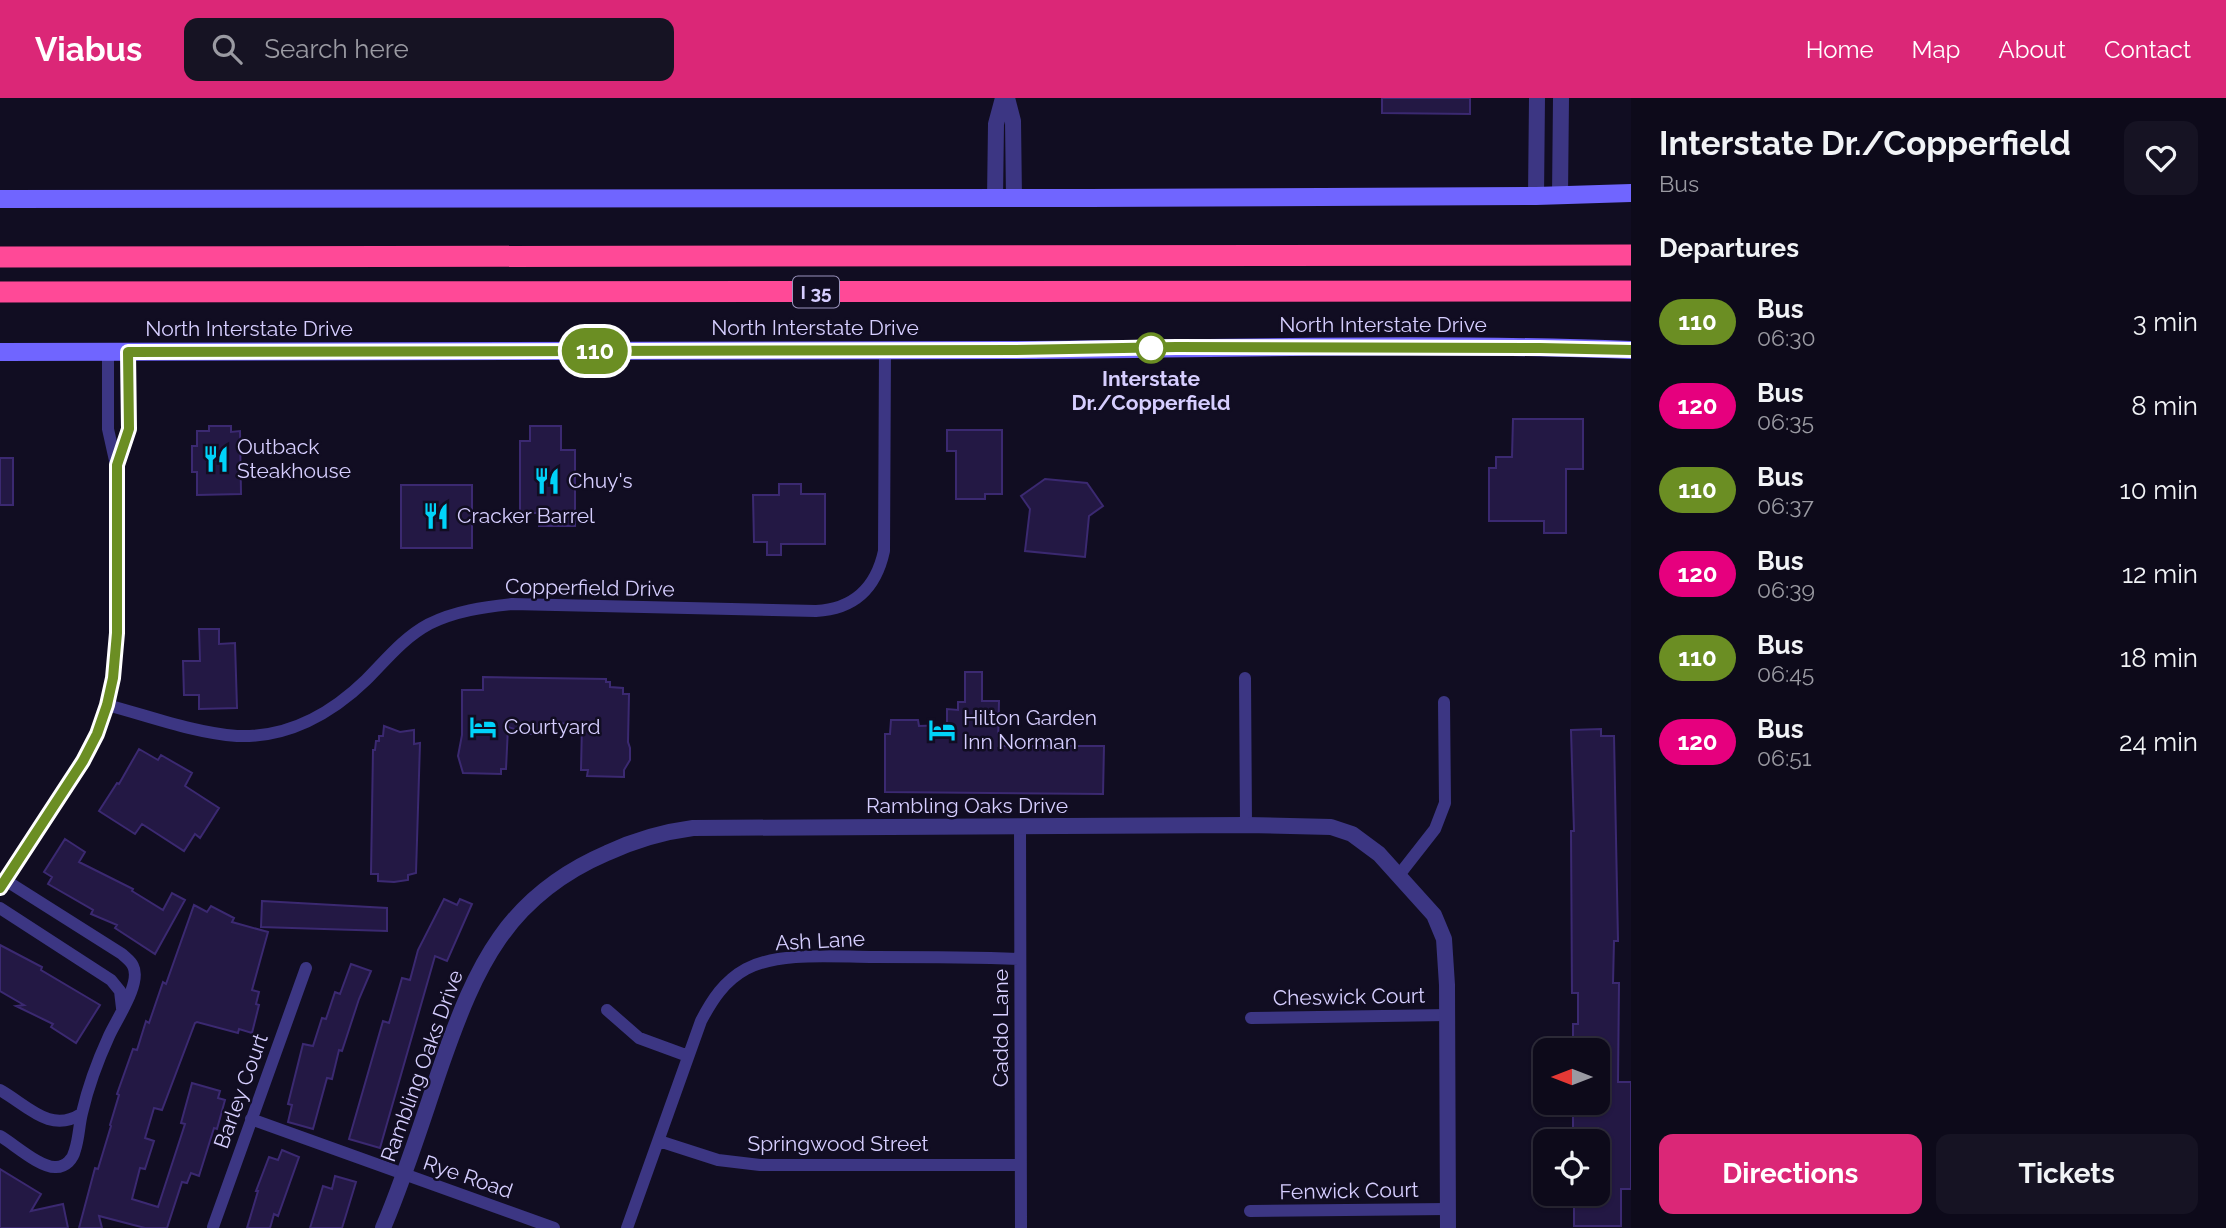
<!DOCTYPE html>
<style>
body{margin:0;font-family:Raleway,sans-serif;background:#161323;color:#f1f3f6;height:100vh;display:flex;flex-direction:column;font-size:26px;white-space:nowrap}
*{box-sizing:border-box;margin:0}
p{font-size:23px;color:#9a9aa2}
.icon{flex:none;width:38px;height:38px;fill:none;stroke:currentColor;stroke-width:2;stroke-linecap:round;stroke-linejoin:round}
.map{position:relative;flex:1;overflow:hidden}
.drawer{display:flex;flex-direction:column;background:#0d0a1a;width:595px}
.drawer>*{flex:none}
.badge{padding:0 14px;border-radius:23px;font-size:24px;line-height:46px}
.needle{width:46px;rotate:270deg}
.buttons{position:absolute;left:1533px;top:940px;display:grid;gap:14px}
.buttons a{display:grid;place-items:center;width:77px;height:77px;border-radius:14px;background:#0d0a1a;box-shadow:0 2px 5px #0004,0 0 0 2px #2d2b39;font-size:35px}
.map>.badge{position:absolute;translate:-50% -50%;box-shadow:0 0 0 4px #fff}
h2{padding:0 28px;font-size:26px;line-height:63px}
.round{display:grid;place-items:center;flex:none;width:74px;height:74px;border-radius:14px;background:#161323}
.headline{display:flex;align-items:center;justify-content:space-between;height:119px;padding:0 28px}
h1{font-size:33px;font-weight:700;line-height:52px}
.action{display:flex;gap:14px;margin-top:auto;padding:14px 28px}
.action a{flex:1;height:80px;border-radius:14px;background:#db2777;color:#fff;font-size:28px;font-weight:700;line-height:80px;text-align:center}
.action a+a{background:#161323;color:#f1f3f6}
ul{padding:0;list-style:none}
li{display:flex;align-items:center;gap:21px;height:84px;padding:0 28px}
li div{flex:1}
li b{display:block;font-size:26px}
li em{font-style:normal}
li .badge{min-width:77px;font-weight:700;text-align:center}
header{display:flex;align-items:center;gap:42px;box-sizing:border-box;height:98px;padding:0 35px;background:#db2777;color:#fff}
header strong{font-size:33px}
nav{display:flex;gap:38px;margin-inline-start:auto;font-size:24px}
.search{width:490px;height:63px;background:#161323;display:flex;align-items:center;gap:18px;box-sizing:border-box;padding:0 24px;border-radius:14px;color:#9a9aa2;font-size:26px}
main{display:flex;flex:1;min-height:0}
.map>svg:first-child{display:block}
.building{fill:#231844;stroke:#3b2971;stroke-width:2}
.lines{fill:none;stroke-linecap:round;stroke-linejoin:round}
.minor{stroke:#3c3683;stroke-width:12}
.tertiary{stroke:#3c3683;stroke-width:16}
.secondary{stroke:#7065ff;stroke-width:18}
.motorway{stroke:#ff4997;stroke-width:21}
.line-casing{stroke:#fff;stroke-width:16}
.line{stroke:#6b8e23;stroke-width:10}
.stop-dot{fill:#fff;stroke:#6b8e23;stroke-width:3.5}
.labels{text-anchor:middle;stroke-width:5;stroke-linejoin:round;paint-order:stroke}
.shield{fill:#110d22;stroke:#9b94bd;stroke-width:2}
.shield-label{font-size:19px;font-weight:bold;fill:#d6ceff}
.street-label{font-size:21px;fill:#d6ceff;stroke:#110d22}
.stop-label{font-size:21px;font-weight:bold;fill:#d6ceff;stroke:#110d22}
.poi-label{font-size:21px;fill:#d6ceff;stroke:#110d22;text-anchor:start}
</style>
<header>
<strong>Viabus</strong>
<div class="search"><svg class="icon" aria-label="search" viewBox="0 0 24 24"><circle cx="10" cy="10" r="6"/><path d="M15 15l6 6"/></svg>Search here</div>
<nav><a>Home</a><a>Map</a><a>About</a><a>Contact</a></nav>
</header>
<main>
<div class="map">
<svg width="1631" height="1130" viewBox="0 0 1631 1130">
<rect width="100%" height="100%" fill="#110d22"/>
<path class="building" d="M1382,0H1470V16L1382,15Z
M1513,321H1583V371H1566V435H1544V423H1489V370H1496V359H1512Z
M209,328H231V334L240,333L241,396L197,397V374H192V348H197V333H209Z
M530,328H561V352H575V428H539V415H520V343H530Z
M947,332H1002V396H985V401H956V353H947Z
M0,360H13V407H0Z
M1045,381L1087,385L1103,408L1089,418L1085,459L1025,453L1030,411L1021,398Z
M779,386H801V396H825V446H781V457H767V444H754L753,397H779Z
M401,387H472V450H401Z
M199,531H219V546L235,545L237,610L199,611V597H184L183,563H200Z
M965,574H982V603H999L998,648H1104L1103,696L885,694V636H890L891,622H918L919,628L947,627V611L958,612V604H965Z
M483,579L606,581V584H610V589L623,590V596H629L628,644L630,650V662L624,672V679L587,678L588,672H581L582,626L548,625L547,630L541,634L531,636L508,629L506,671H501V676L463,675L458,658L462,637V592H483Z
M384,628L400,634L414,632V646L420,645L416,775L408,777V782L394,784L378,783V776H371L373,652H375L376,643H379V638H383Z
M1601,631V638H1614L1618,843H1614L1613,885H1619L1618,984H1631V1091H1621V1128H1574V1096H1598V1030H1573V1004H1598V952H1573V926H1578V895H1572L1571,733H1574L1571,632Z
M139,651L158,662L161,657L192,675L185,688L219,710L200,740L195,736L184,753L142,726L135,736L99,713L117,685L119,686Z
M65,741L85,754L79,764L133,791L132,793L163,812L172,795L185,802L155,856L115,830L117,827L91,816L93,812L48,786L52,779L44,774Z
M444,801L457,807L460,801L472,806L447,863L435,858L380,1050L349,1041L383,923L389,925L402,880L410,882L418,852Z
M262,803L387,810V833L261,829Z
M194,807L207,814L211,808L234,820L232,824L268,834L252,892L259,894L256,906L259,907L252,935L239,931L238,935L197,924L195,925L162,1012L154,1010L145,1040L154,1043L145,1071L140,1070L132,1101L158,1109L185,1026L181,1025L192,985L220,993L218,1000L225,1002L217,1031L214,1030L199,1078L191,1075L187,1085L182,1084L167,1130H145L99,1118L102,1130H79L95,1070L98,1071L111,1028L110,1027L119,997L117,996L133,951L137,952L146,923L149,925L163,884L166,886Z
M0,847L42,869L41,872L100,907L76,945L51,929L53,926L16,908L24,907L0,893Z
M351,866L371,873L359,901L342,953L339,952L332,981L327,980L313,1031L288,1024L292,1007L288,1006L303,946L313,948L322,920L326,921L335,894L340,896Z
M282,1052L299,1059L278,1118L274,1116L270,1130H247L258,1093H256L269,1059L278,1062Z
M0,1071L41,1096L31,1113L63,1106L68,1130H0Z
M335,1078L356,1084L342,1130H310L323,1088L332,1091Z"/>
<g class="lines">
<path class="minor" d="M117,366L129,332L128,254
M1245,580L1246,727
M107,607C149,618 194,635 237,638C287,640 331,616 366,582C386,562 403,540 429,526C455,513 484,509 512,506L816,513C854,511 876,490 884,453L885,252
M1020,729L1021,1130
M1399,777L1435,731L1445,705L1444,604
M0,790L83,663L97,636L107,607L113,580L117,535L116,367L108,331V254
M0,810L111,882L120,893L122,910
M607,912L639,940L688,958
M1251,920L1448,917
M0,992C27,1007 50,1036 81,1016
M251,1021L554,1130
M0,1038C14,1046 40,1070 56,1069C66,1069 73,1061 75,1052C79,1040 79,1027 82,1015C88,989 98,962 109,938C116,922 142,885 133,868C131,863 126,860 122,856L5,782
M659,1043L718,1062L760,1067H1020
M1250,1113L1448,1111
M213,1129L306,870
M627,1130L701,923C712,902 724,883 746,871C780,853 836,859 874,859C923,859 971,859 1020,861"/>
<path class="tertiary" d="M1007,0L1013,23L1014,100
M1536,98L1537,0
M1560,98L1561,0
M995,100L996,26L1003,0
M383,1130C406,1076 423,1020 442,965C476,868 507,798 607,755C635,742 662,734 693,730L1246,727L1331,729L1352,736L1379,756L1434,817L1444,841L1447,887L1448,1130"/>
<path class="secondary" d="M0,101L1088,100L1536,98L1631,95
M0,254C336,254 672,253 1008,252C1216,251 1424,244 1631,252"/>
<path class="motorway" d="M0,159L1631,157
M0,194L1631,193"/>
</g>
<g class="lines">
<defs>
<path id="line" d="M0,790L83,663L97,636L107,607L113,580L117,535V367L129,331L128,254L1016,252L1176,249L1540,250L1631,252"/>
</defs>
<use href="#line" class="line-casing"/>
<use href="#line" class="line"/>
</g>
<defs>
<symbol id="restaurant-bare" viewBox="-9 -9 18 18"><path d="M-5-6h1v4h1v-4h1v4h1v-4h1v5L-1.5 .5V6h-2V.5L-5-1ZM5-6V6H3V1.5H1.5Q1.5-4 5-6Z" fill="#00d3f9" stroke="#110d22" stroke-width="2.5" paint-order="stroke"/></symbol>
<symbol id="hotel-bare" viewBox="-9 -9 18 18"><path d="M-6-4.5h1.5V1H6V5H4.5V3h-9V5H-6ZM-4 0a1.8 1.8 0 1 1 3.6 0ZM.5 0V-2.5h3Q6-2.5 6 0Z" fill="#00d3f9" stroke="#110d22" stroke-width="2.5" paint-order="stroke"/></symbol>
</defs>
<g fill-rule="evenodd">
<use href="#restaurant-bare" x="197" y="342" width="38" height="38"/>
<use href="#restaurant-bare" x="528" y="364" width="38" height="38"/>
<use href="#restaurant-bare" x="417" y="399" width="38" height="38"/>
<use href="#hotel-bare" x="464" y="610" width="38" height="38"/>
<use href="#hotel-bare" x="923" y="613" width="38" height="38"/>
</g>
<circle class="stop-dot" cx="1151" cy="250" r="14"/>
<g class="labels">
<rect class="shield" x="793" y="178.5" width="46" height="31" rx="5"/>
<g class="shield-label">
<text x="816" y="201">I 35</text>
</g>
<g class="street-label">
<text x="1383" y="234">North Interstate Drive</text>
<text x="815" y="237">North Interstate Drive</text>
<text x="249" y="238">North Interstate Drive</text>
<text transform="translate(590 490) rotate(1)" y="7">Copperfield Drive</text>
<text x="967" y="715">Rambling Oaks Drive</text>
<text transform="translate(820 843) rotate(-3)" y="7">Ash Lane</text>
<text transform="translate(1349 899) rotate(-1)" y="7">Cheswick Court</text>
<text transform="translate(1001 930) rotate(-90)" y="7">Caddo Lane</text>
<text transform="translate(422 968) rotate(-70)" y="7">Rambling Oaks Drive</text>
<text transform="translate(241 993) rotate(-70)" y="7">Barley Court</text>
<text x="838" y="1053">Springwood Street</text>
<text transform="translate(468 1079) rotate(19)" y="7">Rye Road</text>
<text transform="translate(1349 1093) rotate(-1)" y="7">Fenwick Court</text>
</g>
<g class="stop-label">
<text x="1151" y="288">Interstate<tspan x="1151" dy="24">Dr./Copperfield</tspan></text>
</g>
<g class="poi-label">
<text x="237" y="356">Outback<tspan x="237" dy="24">Steakhouse</tspan></text>
<text x="568" y="390">Chuy's</text>
<text x="457" y="425">Cracker Barrel</text>
<text x="963" y="627">Hilton Garden<tspan x="963" dy="24">Inn Norman</tspan></text>
<text x="504" y="636">Courtyard</text>
</g>
</g>
</svg>
<div class="buttons">
<a><svg class="needle" viewBox="-14 -14 28 28"><path d="M0-13l5 13h-10z" fill="#e53935"/><path d="M0 13l5-13h-10z" fill="#9a9aa2"/></svg></a>
<a><svg class="icon" aria-label="locate" viewBox="0 0 24 24"><circle cx="12" cy="12" r="6"/><path d="M12 2v4M12 18v4M2 12h4M18 12h4"/></svg></a>
</div>
<b class="badge" style="left:595px;top:253px;background:#6b8e23;color:#fff">110</b>
</div>
<section class="drawer">
<div class="headline"><div><h1>Interstate Dr./Copperfield</h1><p>Bus</p></div><a class="round"><svg class="icon" aria-label="heart" viewBox="0 0 24 24"><path d="M12 20l-8-8c-3-5 5-10 8-4 3-6 11-1 8 4z"/></svg></a></div>
<h2>Departures</h2>
<ul>
<li><span class="badge" style="background:#6b8e23;color:#fff">110</span><div><b>Bus</b><p>06:30</p></div><em>3 min</em></li>
<li><span class="badge" style="background:#e6007e;color:#fff">120</span><div><b>Bus</b><p>06:35</p></div><em>8 min</em></li>
<li><span class="badge" style="background:#6b8e23;color:#fff">110</span><div><b>Bus</b><p>06:37</p></div><em>10 min</em></li>
<li><span class="badge" style="background:#e6007e;color:#fff">120</span><div><b>Bus</b><p>06:39</p></div><em>12 min</em></li>
<li><span class="badge" style="background:#6b8e23;color:#fff">110</span><div><b>Bus</b><p>06:45</p></div><em>18 min</em></li>
<li><span class="badge" style="background:#e6007e;color:#fff">120</span><div><b>Bus</b><p>06:51</p></div><em>24 min</em></li>
</ul>
<div class="action"><a>Directions</a><a>Tickets</a></div>
</section>
</main>
